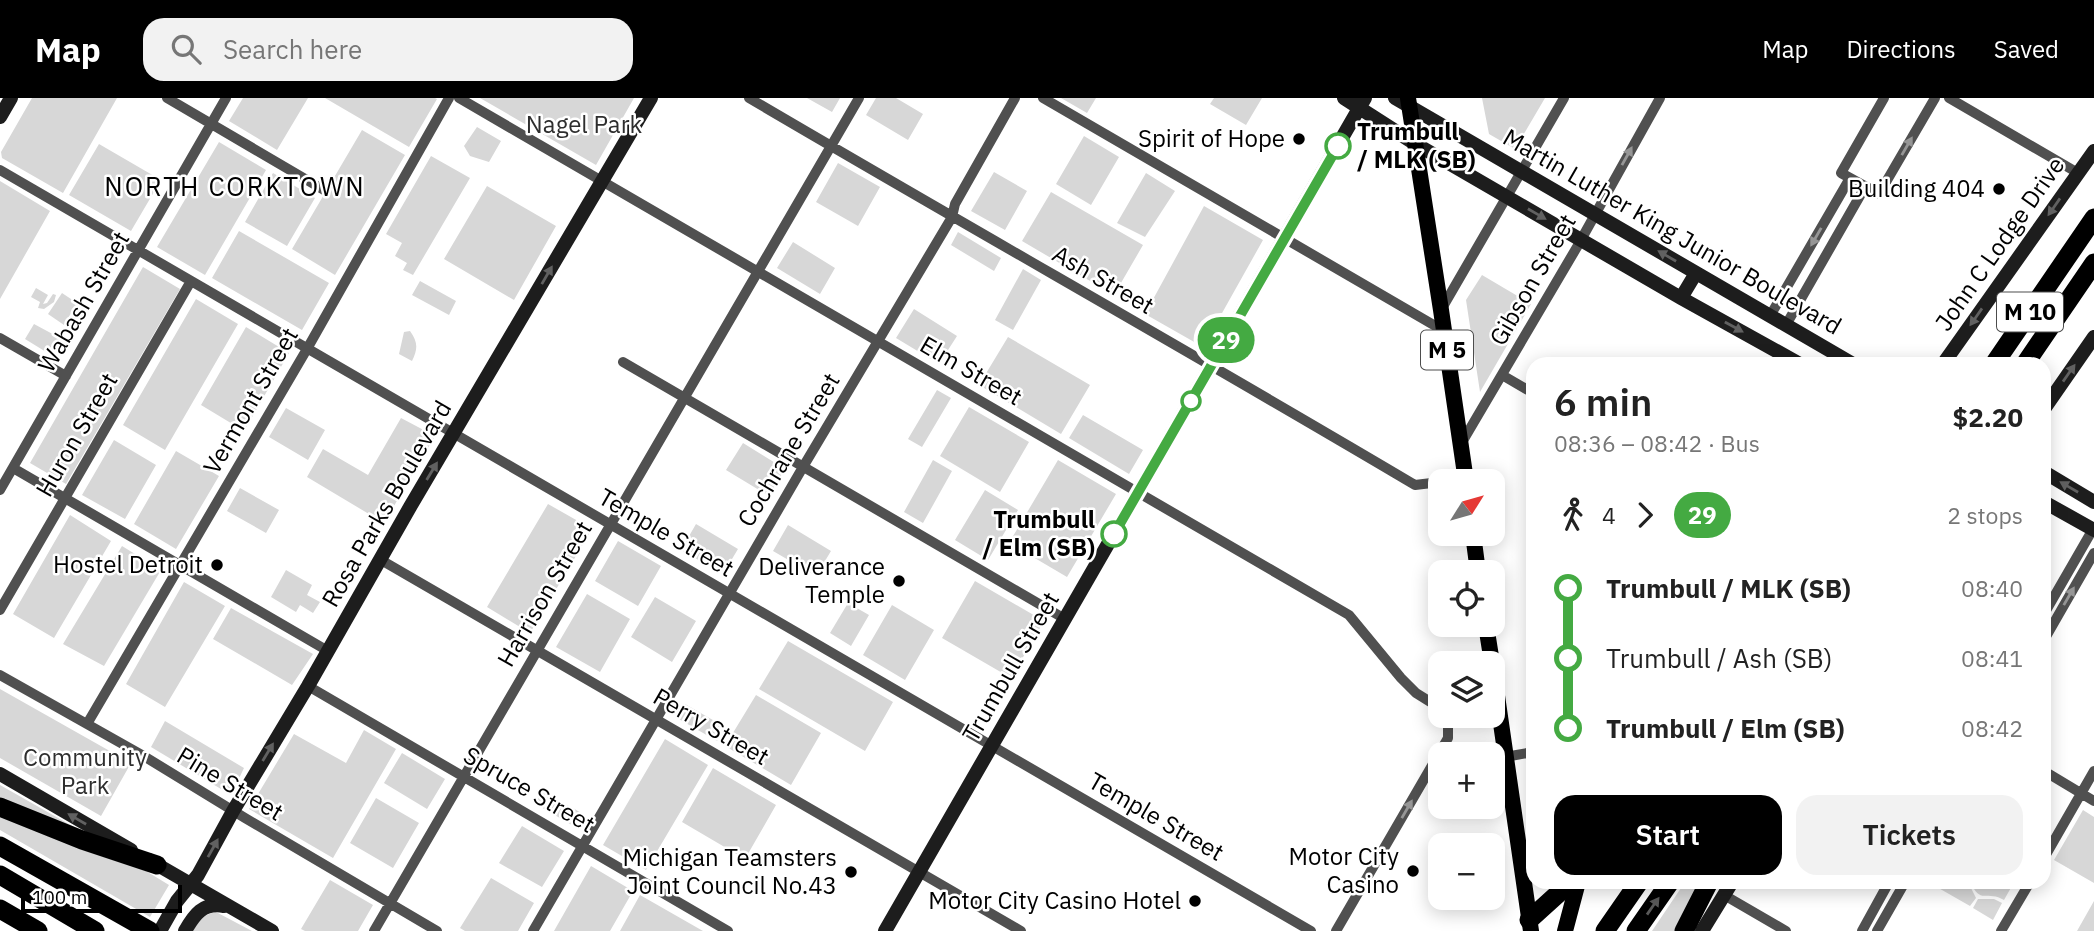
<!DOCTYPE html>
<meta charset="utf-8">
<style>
body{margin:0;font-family:"IBM Plex Sans",sans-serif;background:#f2f2f2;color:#222;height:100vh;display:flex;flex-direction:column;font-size:26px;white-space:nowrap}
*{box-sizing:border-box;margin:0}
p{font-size:23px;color:#767676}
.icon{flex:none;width:38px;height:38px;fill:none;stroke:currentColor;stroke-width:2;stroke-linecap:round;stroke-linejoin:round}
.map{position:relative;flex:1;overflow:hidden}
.details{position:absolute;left:1526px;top:259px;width:525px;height:532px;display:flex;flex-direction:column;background:#fff;border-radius:21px;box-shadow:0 4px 18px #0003}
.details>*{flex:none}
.badge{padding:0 14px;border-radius:23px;font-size:24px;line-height:46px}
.needle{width:46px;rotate:53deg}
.fabs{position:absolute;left:1428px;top:371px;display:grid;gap:14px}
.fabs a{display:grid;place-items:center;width:77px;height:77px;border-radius:14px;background:#fff;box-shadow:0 4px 18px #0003;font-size:35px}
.scale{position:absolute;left:21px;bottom:18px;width:161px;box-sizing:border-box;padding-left:7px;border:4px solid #000;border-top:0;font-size:19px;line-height:24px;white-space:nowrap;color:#000;-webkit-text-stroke:5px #fff;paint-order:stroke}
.map>.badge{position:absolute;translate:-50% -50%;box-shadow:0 0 0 4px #fff}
.legs{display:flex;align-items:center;gap:10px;height:77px;padding:0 28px;font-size:23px}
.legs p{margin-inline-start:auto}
.headline{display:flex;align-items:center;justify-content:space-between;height:119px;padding:0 28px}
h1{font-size:38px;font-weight:600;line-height:52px}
.action{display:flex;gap:14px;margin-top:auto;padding:14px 28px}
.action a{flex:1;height:80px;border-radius:21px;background:#000;color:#fff;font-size:28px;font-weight:600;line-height:80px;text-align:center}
.action a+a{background:#f2f2f2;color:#222}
ul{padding:0 28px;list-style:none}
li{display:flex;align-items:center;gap:24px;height:70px;font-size:26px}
li i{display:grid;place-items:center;width:10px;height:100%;margin:0 9px;background:currentColor}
li i::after{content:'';width:18px;height:18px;margin:-9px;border:5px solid;border-radius:50%;background:#fff}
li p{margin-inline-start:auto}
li:first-child i{background:linear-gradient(#0000 50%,currentColor 0)}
li:last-child i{background:linear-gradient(currentColor 50%,#0000 0)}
header{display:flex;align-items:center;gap:42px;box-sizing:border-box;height:98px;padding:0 35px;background:#000;color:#fff}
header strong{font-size:33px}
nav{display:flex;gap:38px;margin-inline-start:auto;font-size:24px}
.search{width:490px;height:63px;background:#f2f2f2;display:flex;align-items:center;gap:18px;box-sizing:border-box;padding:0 24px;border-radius:21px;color:#767676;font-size:26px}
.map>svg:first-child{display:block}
.green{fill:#d7d7d7}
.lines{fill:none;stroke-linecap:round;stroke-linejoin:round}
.street{stroke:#505050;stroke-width:10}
.secondary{stroke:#1d1d1d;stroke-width:14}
.primary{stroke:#000;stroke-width:16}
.highway{stroke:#000;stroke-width:19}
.oneway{fill:#969696}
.oneway2{fill:#616161}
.oneway3{fill:#595959}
.line-1-casing{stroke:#fff;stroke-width:16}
.line-1{stroke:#44aa42;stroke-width:10}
.poi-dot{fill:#000;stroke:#fff;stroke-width:2.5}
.stop-1-dot{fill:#fff;stroke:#44aa42;stroke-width:3.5}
.labels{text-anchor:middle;stroke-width:5;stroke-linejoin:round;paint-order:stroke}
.shield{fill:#fff;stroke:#4c4c4c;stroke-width:2}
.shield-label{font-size:23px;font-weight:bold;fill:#000}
.park-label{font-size:24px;fill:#2e2e2e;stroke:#fff}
.stop-label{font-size:24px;font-weight:bold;fill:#000;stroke:#fff;text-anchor:start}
.poi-label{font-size:24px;fill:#000;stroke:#fff;text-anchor:end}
.street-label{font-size:24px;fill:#000;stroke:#fff}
.neighbourhood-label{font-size:26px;letter-spacing:2px;fill:#000;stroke:#fff}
</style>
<header>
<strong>Map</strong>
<div class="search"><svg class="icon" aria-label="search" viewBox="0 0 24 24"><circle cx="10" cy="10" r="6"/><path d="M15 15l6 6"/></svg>Search here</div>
<nav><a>Map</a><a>Directions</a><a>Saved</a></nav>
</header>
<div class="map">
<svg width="2094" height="833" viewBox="0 0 2094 833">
<rect width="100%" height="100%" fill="#fff"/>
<path class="green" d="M32,0H117L63,95L2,60L1,54Z
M243,0H308L277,52L229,23Z
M325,0H435L437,1L409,49Z
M480,0H634L596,67Z
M807,0H840L832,14Z
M876,0H896L923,16L908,42L866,17Z
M1061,0H1096L1087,15Z
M1214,0H1262L1246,27L1210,6Z
M1482,0H1545L1515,51L1489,36Z
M477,29L501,43L489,64L470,58L464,48Z
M362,32L405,57L335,177L292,151Z
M1084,38L1119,59L1091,107L1056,86Z
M219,44L266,72L205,177L157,149Z
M99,46L161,82L131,133L69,97Z
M431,58L470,80L413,177L403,172L407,165L395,158L402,145L386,136Z
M838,65L880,89L858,128L816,104Z
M994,74L1027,93L1005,132L971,113Z
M273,75L315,100L287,148L245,124Z
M1146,75L1175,93L1145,139L1117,125Z
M0,83L50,113L0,201Z
M487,88L556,128L514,202L444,161Z
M1051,94L1143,147L1114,197L1022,143Z
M1204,108L1263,142L1203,249L1145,216Z
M239,133L329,185L302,232L212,180Z
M958,134L1001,160L994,173L951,147Z
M793,144L835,170L820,196L777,170Z
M143,169L180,191L66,386L30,365Z
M1023,171L1041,182L1013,232L995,222Z
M1482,177L1531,206L1480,294L1466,202Z
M420,183L456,203L449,217L412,197Z
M36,190L48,197L43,206L47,205L53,196L56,197L54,204L44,211L38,210L40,204L31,199Z
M62,195L77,205L64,227L48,216Z
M196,201L238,226L165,352L123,327Z
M914,211L957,238L939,266L896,240Z
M34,226L60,240L51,257L25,241Z
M246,229L289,255L244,333L201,307Z
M410,233C418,244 418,251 412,263L399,256L404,234Z
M1008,239L1090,287L1061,336L979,287Z
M937,292L951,300L922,349L908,341Z
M969,309L1029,344L1000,394L940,358Z
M286,310L325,332L308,362L269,339Z
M1083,317L1143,352L1129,376L1069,340Z
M401,320L435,338L384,425L307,379L323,351L368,377Z
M114,342L156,367L125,421L82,397Z
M743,345L785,371L769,398L726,372Z
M176,353L219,378L176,451L134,426Z
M933,362L952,373L923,425L904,414Z
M1058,362L1116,396L1067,479L1009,445Z
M240,390L279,412L266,435L227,413Z
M985,392L1018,412L988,462L955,442Z
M548,406L592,431L530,535L487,509Z
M70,417L111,443L54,540L13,516Z
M696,426L738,451L723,476L681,452Z
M788,427L831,453L816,478L773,453Z
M618,443L661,468L638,508L595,483Z
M122,448L161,472L104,568L63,546Z
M286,472L312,487L307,497L320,504L313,515L300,507L296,514L271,499Z
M975,483L1044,523L1011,580L942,540Z
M184,484L225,508L165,609L126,586Z
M587,496L630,521L600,574L556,549Z
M655,499L696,523L672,564L631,539Z
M848,505L869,517L851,548L830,535Z
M892,507L934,532L905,582L863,557Z
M231,510L313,556L292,587L213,541Z
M788,543L893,604L865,653L759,591Z
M0,591L131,665L101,718L0,660Z
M756,597L821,635L791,687L725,648Z
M685,606L725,629L717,643L677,620Z
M165,623L244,670L231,697L151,649Z
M364,632L396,651L333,760L249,711L294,636L346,665Z
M665,641L708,667L646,772L603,747Z
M402,655L445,681L427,711L384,685Z
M713,670L776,707L745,761L682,724Z
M0,687L74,729V731L0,701Z
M541,692L585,717L577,730L534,705Z
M376,700L419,725L393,770L350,745Z
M2083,712L2094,719V785L2054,762Z
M0,714L146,773L169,787L150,819L0,732Z
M522,728L564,753L542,789L499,765Z
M591,768L633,793L610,833H554Z
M491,780L534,805L518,833H465L460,830Z
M330,782L373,807L358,833H305L301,831Z
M1685,784H1703L1677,833H1652Z
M1928,784H1968L1976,800L1970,808Z
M1971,784H2010L2013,786L2004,802C1988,792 1979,807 1971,784Z
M640,797L703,833H620Z
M1978,801H1994L2002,805L1993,822L1973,810Z
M2094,803V833H2077Z
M216,814L252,833H193C198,823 204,816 216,814Z"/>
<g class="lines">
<path class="street" d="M167,0L324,92
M459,0L1349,517L1401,580L1416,595L1440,610
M749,0C970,130 1194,256 1415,387L1440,384
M1043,0L1444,233
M1884,0L1841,75L1879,96L1935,0
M1949,0L2078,75
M0,72L1311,833
M1441,212L1564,0
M1770,218L1850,80
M1786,227L1865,89
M0,240L66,278
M623,264L1065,521
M1502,277L1533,295
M1461,346L1577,149L1660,0
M13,370L328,553
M1444,383L1465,381
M0,392L226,0
M381,462L1021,833
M0,512L191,183
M2044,516L2093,431
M2044,542L2094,455
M0,577L142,657L245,720L437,833
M308,588L728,833
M87,626L307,251L449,0
M1505,659L1533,654
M2044,673L2094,703
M2044,760L2094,673
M1724,797L1786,833
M374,833C534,554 697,277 859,0
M533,833L803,369L952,119L955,106L1015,0
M1336,833L1448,640V618
M1862,833L1889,784
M1877,833L1905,784
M2001,833L2030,784"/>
<path class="secondary" d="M1344,0L1414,45L1681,200L1800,266
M1395,0L1853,266
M0,19L11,0
M1681,200L1696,175
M1943,266L2094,53
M2044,311L2094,239
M2044,374L2094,404
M2044,404L2094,432
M0,676L131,752
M149,762L272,833
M160,833L177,803L198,777L233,713L308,588L410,409L651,0
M185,833C194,817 203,804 224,808
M885,833L1365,0
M1702,833L1732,784"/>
<path class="primary" d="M1408,0L1441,212L1466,383
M1473,436L1478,474
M1486,527L1492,565
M1493,570L1531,833
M1565,833L1578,784"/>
<path class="highway" d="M1994,266L2094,120
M2025,266L2094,165
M0,709L82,742L157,767
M0,748L150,833
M0,777L95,833
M0,811L38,833
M1529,822L1571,784
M1605,833L1639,784
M1636,833L1670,784
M1684,833L1709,784"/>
</g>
<defs><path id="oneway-solid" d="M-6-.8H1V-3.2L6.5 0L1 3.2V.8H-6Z" transform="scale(1.75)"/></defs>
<g class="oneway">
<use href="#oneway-solid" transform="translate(1907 48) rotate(-60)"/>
<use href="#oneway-solid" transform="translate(1627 58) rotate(-61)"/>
<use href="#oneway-solid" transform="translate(1816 139) rotate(120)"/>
<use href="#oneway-solid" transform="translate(2069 498) rotate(-60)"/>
<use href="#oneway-solid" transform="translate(1407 711) rotate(-60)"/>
</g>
<g class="oneway2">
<use href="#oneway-solid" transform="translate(2054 109) rotate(125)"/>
<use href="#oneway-solid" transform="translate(1537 116) rotate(30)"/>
<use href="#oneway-solid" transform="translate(1667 158) rotate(-150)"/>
<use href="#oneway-solid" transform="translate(547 177) rotate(-60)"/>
<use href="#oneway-solid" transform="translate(1976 219) rotate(125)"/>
<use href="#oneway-solid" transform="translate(1734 229) rotate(29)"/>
<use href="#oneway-solid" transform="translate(2069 275) rotate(-55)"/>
<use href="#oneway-solid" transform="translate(432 373) rotate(-59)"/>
<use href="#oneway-solid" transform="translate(2069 389) rotate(-150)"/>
<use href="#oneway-solid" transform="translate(268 654) rotate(-59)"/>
<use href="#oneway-solid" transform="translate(77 721) rotate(-150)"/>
<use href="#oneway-solid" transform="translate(213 750) rotate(-61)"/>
</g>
<use class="oneway3" href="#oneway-solid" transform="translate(1653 808) rotate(-55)"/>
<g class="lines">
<defs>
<path id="line-1" d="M1114,436L1338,48"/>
</defs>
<use href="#line-1" class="line-1-casing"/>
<use href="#line-1" class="line-1"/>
</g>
<g class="poi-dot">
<circle cx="1299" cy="41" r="7"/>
<circle cx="1999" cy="91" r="7"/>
<circle cx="217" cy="467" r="7"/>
<circle cx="899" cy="483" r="7"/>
<circle cx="1413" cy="773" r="7"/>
<circle cx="851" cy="774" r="7"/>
<circle cx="1195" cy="803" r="7"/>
</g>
<g class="stop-1-dot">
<circle cx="1338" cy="48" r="12"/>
<circle cx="1191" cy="303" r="9"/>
<circle cx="1114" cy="436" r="12"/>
</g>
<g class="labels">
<g class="shield">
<rect x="1997" y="194.5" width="66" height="39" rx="5"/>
<rect x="1421" y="232.5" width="52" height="39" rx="5"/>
</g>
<g class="shield-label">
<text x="2030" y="222">M 10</text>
<text x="1447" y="260">M 5</text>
</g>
<g class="park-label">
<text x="584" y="35">Nagel Park</text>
<text x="85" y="668">Community<tspan x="85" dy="28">Park</tspan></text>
</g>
<g class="stop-label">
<text x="1357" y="42">Trumbull<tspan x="1357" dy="28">/ MLK (SB)</tspan></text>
<text x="1095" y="430" text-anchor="end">Trumbull<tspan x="1095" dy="28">/ Elm (SB)</tspan></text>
</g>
<g class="poi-label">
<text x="1285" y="49">Spirit of Hope</text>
<text x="1985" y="99">Building 404</text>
<text x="203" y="475">Hostel Detroit</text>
<text x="885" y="477">Deliverance<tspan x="885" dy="28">Temple</tspan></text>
<text x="1399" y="767">Motor City<tspan x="1399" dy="28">Casino</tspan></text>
<text x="837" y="768">Michigan Teamsters<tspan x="837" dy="28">Joint Council No.43</tspan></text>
<text x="1181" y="811">Motor City Casino Hotel</text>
</g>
<g class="street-label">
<text transform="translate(1672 134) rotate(30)" y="8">Martin Luther King Junior Boulevard</text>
<text transform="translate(2000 146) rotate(-55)" y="8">John C Lodge Drive</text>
<text transform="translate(1103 182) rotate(30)" y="8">Ash Street</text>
<text transform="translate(1533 182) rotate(-60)" y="8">Gibson Street</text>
<text transform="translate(84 204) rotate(-60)" y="8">Wabash Street</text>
<text transform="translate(971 273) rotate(30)" y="8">Elm Street</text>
<text transform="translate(251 303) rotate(-60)" y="8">Vermont Street</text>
<text transform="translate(77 337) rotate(-60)" y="8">Huron Street</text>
<text transform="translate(789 352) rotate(-59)" y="8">Cochrane Street</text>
<text transform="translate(387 406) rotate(-60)" y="8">Rosa Parks Boulevard</text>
<text transform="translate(666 435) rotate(30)" y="8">Temple Street</text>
<text transform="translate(545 496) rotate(-60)" y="8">Harrison Street</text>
<text transform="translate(1011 569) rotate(-60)" y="8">Trumbull Street</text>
<text transform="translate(711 629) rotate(30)" y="8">Perry Street</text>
<text transform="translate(230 686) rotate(31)" y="8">Pine Street</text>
<text transform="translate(529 692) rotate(30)" y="8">Spruce Street</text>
<text transform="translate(1156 719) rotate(30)" y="8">Temple Street</text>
</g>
<g class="neighbourhood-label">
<text x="235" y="98">NORTH CORKTOWN</text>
</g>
</g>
</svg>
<div class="fabs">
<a><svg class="needle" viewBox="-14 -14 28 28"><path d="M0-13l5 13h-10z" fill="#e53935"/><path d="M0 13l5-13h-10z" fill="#767676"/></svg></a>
<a><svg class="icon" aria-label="locate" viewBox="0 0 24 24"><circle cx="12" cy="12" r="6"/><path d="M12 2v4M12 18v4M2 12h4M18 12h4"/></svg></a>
<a><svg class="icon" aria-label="layers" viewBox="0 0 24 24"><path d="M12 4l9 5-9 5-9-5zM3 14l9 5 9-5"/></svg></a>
<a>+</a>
<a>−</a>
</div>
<div class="scale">100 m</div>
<b class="badge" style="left:1226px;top:242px;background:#44aa42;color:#fff">29</b>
<section class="details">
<div class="headline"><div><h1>6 min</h1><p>08:36 – 08:42 · Bus</p></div><b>$2.20</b></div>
<div class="legs"><svg class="icon" aria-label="walk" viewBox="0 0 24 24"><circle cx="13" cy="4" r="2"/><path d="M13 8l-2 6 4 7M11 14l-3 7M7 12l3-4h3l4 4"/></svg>4<svg class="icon" aria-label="forward" viewBox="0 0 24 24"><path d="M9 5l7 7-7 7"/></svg><b class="badge" style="background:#44aa42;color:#fff">29</b><p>2 stops</p></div>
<ul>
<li><i style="color:#44aa42"></i><b>Trumbull / MLK (SB)</b><p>08:40</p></li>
<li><i style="color:#44aa42"></i><span>Trumbull / Ash (SB)</span><p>08:41</p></li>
<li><i style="color:#44aa42"></i><b>Trumbull / Elm (SB)</b><p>08:42</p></li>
</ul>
<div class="action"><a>Start</a><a>Tickets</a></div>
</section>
</div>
